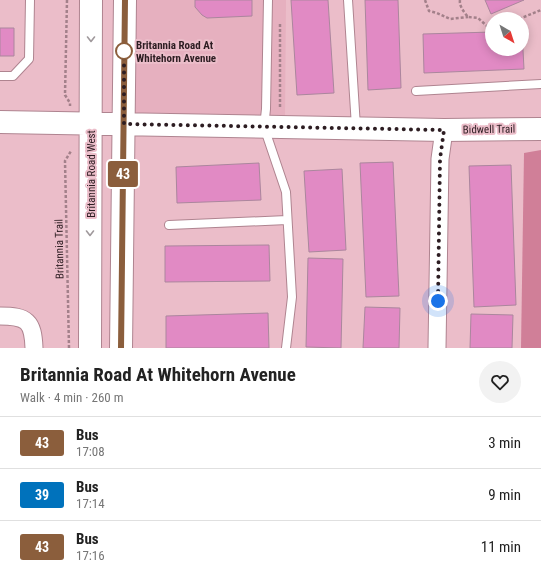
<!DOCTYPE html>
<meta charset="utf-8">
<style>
body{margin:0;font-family:"Roboto Condensed",sans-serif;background:#f2f2f2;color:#222;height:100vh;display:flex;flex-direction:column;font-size:15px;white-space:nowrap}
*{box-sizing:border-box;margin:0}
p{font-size:13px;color:#767676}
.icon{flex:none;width:22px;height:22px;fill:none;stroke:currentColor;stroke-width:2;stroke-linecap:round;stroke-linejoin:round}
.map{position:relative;height:348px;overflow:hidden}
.side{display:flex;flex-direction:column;background:#fff;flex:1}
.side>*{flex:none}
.badge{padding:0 8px;border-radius:3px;font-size:14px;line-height:26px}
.needle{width:26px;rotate:141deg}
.controls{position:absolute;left:485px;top:12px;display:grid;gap:8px}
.controls a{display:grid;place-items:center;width:44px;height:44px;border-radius:50%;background:#fff;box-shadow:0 2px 10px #0003;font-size:20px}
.you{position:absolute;width:20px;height:20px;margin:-10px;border:3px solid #fff;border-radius:50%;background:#1a73e8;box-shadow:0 0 0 6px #1a73e833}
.map>.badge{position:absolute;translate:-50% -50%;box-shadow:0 0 0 2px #fff}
.round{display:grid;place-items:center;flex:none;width:42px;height:42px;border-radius:21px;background:#f2f2f2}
.overview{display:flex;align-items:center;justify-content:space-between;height:68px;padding:0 20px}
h1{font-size:19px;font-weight:700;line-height:30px}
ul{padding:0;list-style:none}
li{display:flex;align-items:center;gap:12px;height:52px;padding:0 20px;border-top:1px solid #e0e0e0}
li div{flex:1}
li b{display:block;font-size:15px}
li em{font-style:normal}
li .badge{min-width:44px;font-weight:700;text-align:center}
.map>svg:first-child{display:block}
.built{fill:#e6b0bf}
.green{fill:#d07f98}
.building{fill:#e18ac4;stroke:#ab869d}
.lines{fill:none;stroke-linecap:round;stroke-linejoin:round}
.lane-casing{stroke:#af8490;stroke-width:10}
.street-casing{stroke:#af8490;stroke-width:19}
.secondary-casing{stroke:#af8490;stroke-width:24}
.path{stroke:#a3808a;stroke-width:2.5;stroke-dasharray:3 2;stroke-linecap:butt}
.lane{stroke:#fff;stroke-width:8}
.street{stroke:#fff;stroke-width:17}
.secondary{stroke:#fff;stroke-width:22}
.oneway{stroke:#a0999c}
.line-casing{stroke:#fff;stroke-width:9}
.line{stroke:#8b5e3c;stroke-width:6}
.walk{stroke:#2d1d22;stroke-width:4;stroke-dasharray:0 7.2}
.stop-dot{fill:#fff;stroke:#8b5e3c;stroke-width:2}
.labels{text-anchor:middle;stroke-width:4;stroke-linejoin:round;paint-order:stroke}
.stop-label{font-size:11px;font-weight:bold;fill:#2d1d22;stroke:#ebbdc9;text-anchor:start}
.street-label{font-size:11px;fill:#2d1d22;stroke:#ebbdc9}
</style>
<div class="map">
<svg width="541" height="348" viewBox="0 0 541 348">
<rect width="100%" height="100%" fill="#ebbdc9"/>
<path class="built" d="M134,0H286L285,119H132Z"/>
<path class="green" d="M541,150V348H521L524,153Z"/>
<path class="building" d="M195,0H252V16L207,18L202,15L195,7Z
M291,0H328L334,93L297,95Z
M365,0H398L401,88L368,90Z
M485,0H524L491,14Z
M0,28H14V56H0Z
M522,31L524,69L424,73L423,34L492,32V49H522Z
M393,162L399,296L366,297L360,163Z
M259,163L261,200L177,203L176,167Z
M511,165L516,305L474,307L469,166Z
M342,169L346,250L309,252L304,171Z
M269,245L270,281L165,282V246Z
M308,258L343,259L341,348L306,347Z
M365,307L400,308L399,348H363Z
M268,313L269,348H166V316Z
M471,314L513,315L512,348H470Z"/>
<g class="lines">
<defs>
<path id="lane" d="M268,0L266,109L264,127L286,192L292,297L286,348
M348,0L356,127
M0,76H13L29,59L30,0
M416,91L541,84
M169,225L287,220"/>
<path id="street" d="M0,316C27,316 33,321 34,348
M437,348L440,159L444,130"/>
<path id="secondary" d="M0,122L444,130L541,129
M90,348L91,0
M121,348L125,0"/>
</defs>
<use href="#lane" class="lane-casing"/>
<use href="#street" class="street-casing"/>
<use href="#secondary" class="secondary-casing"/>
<path class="path" d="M67,0L65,95L70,103V106
M425,0L429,11L437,13L450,19L468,17
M460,0C459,6 464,12 468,17L478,18L488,27L492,26
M519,19L541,10
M280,24V108
M69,348L65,161L71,151"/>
<use href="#lane" class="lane"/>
<use href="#street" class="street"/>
<use href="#secondary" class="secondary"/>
</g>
<defs><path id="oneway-chevron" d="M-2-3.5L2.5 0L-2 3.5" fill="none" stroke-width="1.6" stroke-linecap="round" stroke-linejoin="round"/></defs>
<g class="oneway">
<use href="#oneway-chevron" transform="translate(91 39) rotate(90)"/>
<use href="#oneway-chevron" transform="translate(90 233) rotate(90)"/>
</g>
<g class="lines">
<defs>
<path id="line" d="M121,348L125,0"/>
</defs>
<use href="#line" class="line-casing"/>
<use href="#line" class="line"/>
<path class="walk" d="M124,51V124L444,130L440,159L438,301"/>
</g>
<circle class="stop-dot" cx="124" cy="51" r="8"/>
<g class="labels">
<g class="stop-label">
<text x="136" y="49">Britannia Road At<tspan x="136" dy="13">Whitehorn Avenue</tspan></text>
</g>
<g class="street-label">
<text transform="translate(489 129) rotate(-1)" y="4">Bidwell Trail</text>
<text transform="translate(91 174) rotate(-90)" y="4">Britannia Road West</text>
<text transform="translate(59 249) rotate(-91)" y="4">Britannia Trail</text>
</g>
</g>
</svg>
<div class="controls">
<a><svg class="needle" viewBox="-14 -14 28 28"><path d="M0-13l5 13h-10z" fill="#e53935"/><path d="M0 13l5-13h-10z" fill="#767676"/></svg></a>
</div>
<div class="you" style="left:438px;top:301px"></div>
<b class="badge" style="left:123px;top:174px;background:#8b5e3c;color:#fff">43</b>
</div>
<section class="side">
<div class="overview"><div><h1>Britannia Road At Whitehorn Avenue</h1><p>Walk · 4 min · 260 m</p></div><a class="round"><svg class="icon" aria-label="heart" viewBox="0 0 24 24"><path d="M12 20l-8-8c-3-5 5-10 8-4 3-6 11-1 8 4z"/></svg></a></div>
<ul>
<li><span class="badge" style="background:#8b5e3c;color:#fff">43</span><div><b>Bus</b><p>17:08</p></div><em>3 min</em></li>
<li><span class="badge" style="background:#0072bc;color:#fff">39</span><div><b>Bus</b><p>17:14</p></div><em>9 min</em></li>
<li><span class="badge" style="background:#8b5e3c;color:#fff">43</span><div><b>Bus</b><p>17:16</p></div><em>11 min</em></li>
</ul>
</section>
